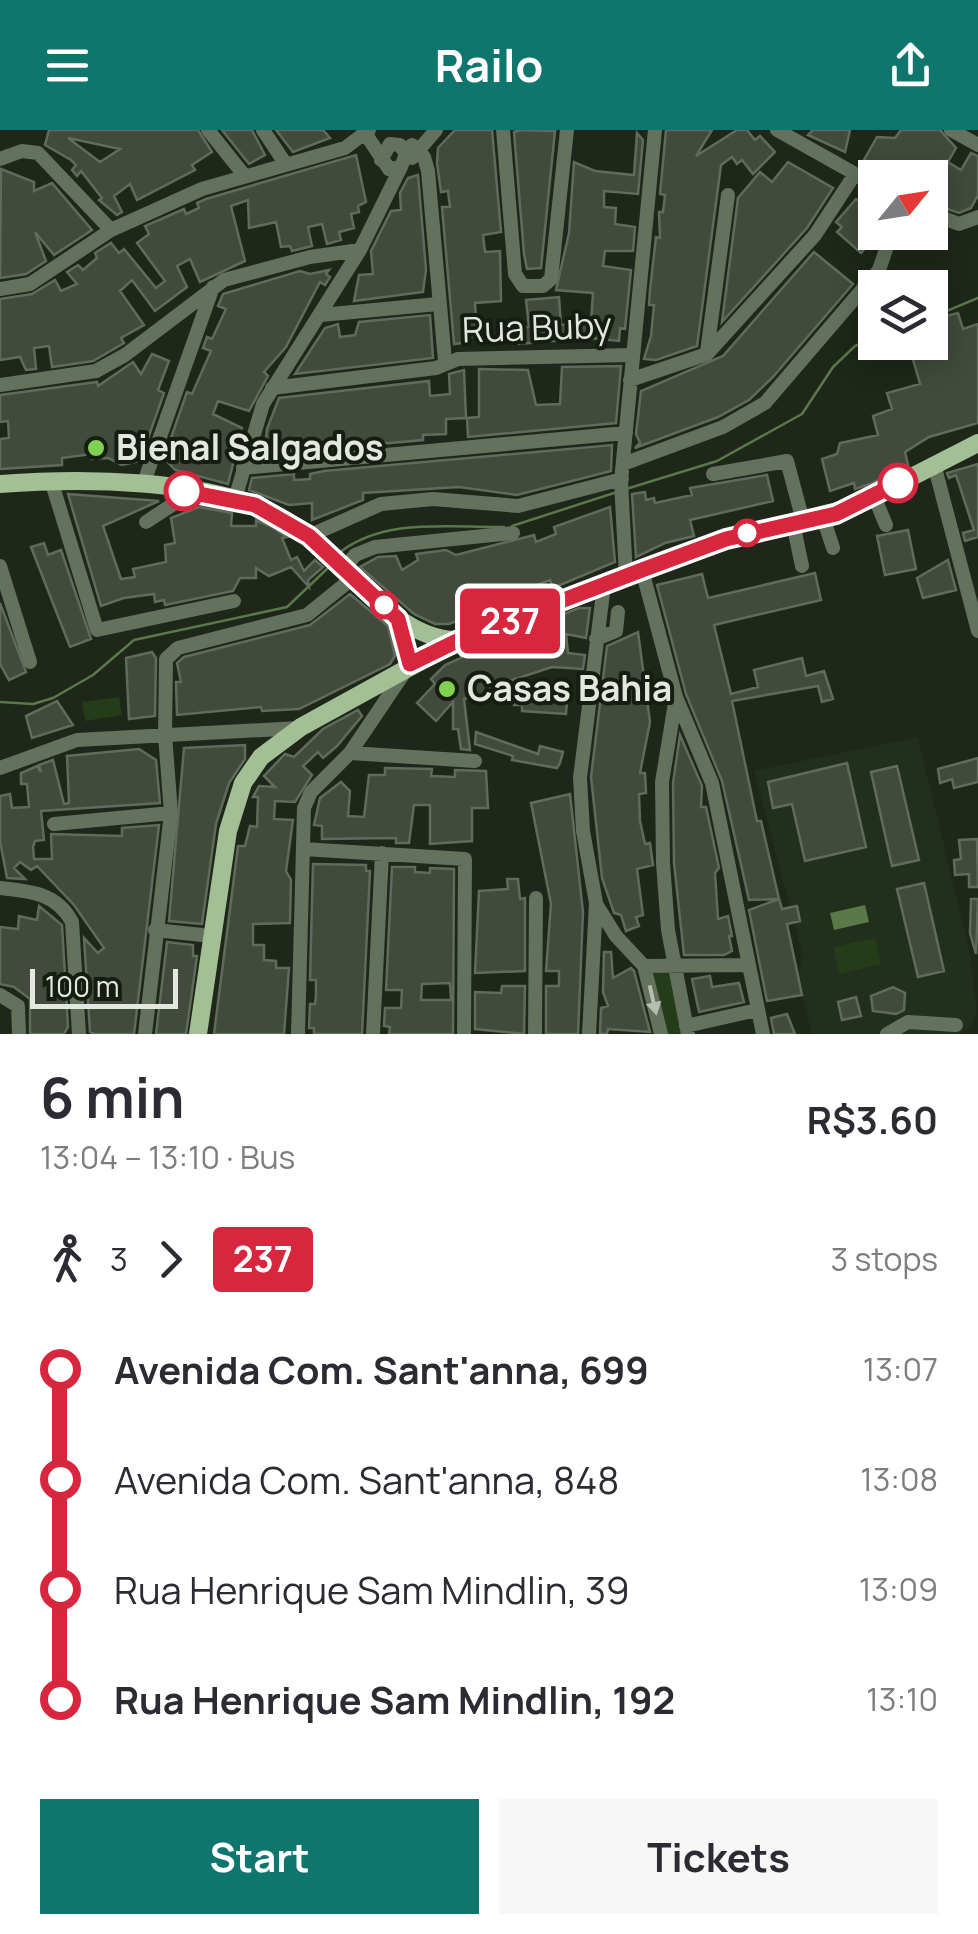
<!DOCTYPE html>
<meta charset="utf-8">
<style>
body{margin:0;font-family:Manrope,sans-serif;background:#f7f7f7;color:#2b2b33;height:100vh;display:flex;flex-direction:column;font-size:38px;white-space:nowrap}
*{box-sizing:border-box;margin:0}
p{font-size:32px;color:#7c7c81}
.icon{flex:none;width:55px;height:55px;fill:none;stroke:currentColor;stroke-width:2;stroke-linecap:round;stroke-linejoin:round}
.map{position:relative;height:904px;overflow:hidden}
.sheet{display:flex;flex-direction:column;background:#fff;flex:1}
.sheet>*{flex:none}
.badge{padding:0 20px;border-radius:8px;font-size:35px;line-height:65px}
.needle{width:65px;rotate:60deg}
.controls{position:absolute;left:858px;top:30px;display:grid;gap:20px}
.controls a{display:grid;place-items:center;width:90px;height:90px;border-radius:0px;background:#fff;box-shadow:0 5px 25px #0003;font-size:50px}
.scale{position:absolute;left:30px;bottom:25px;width:148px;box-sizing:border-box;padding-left:10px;border:5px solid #e2e8df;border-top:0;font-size:28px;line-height:35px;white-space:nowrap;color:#e2e8df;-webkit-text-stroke:8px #151d11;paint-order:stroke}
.map>.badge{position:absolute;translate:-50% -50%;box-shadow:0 0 0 5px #fff}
.legs{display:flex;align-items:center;gap:15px;height:110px;padding:0 40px;font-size:32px}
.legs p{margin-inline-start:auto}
.headline{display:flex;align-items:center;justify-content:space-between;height:170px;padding:0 40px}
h1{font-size:55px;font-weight:700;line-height:75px}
.cta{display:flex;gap:20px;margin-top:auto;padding:20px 40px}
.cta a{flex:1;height:115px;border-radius:0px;background:#0f766e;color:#fff;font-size:40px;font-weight:700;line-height:115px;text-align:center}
.cta a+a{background:#f7f7f7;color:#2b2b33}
ul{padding:0 40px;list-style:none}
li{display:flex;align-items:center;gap:35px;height:110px;font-size:38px}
li i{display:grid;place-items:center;width:15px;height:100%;margin:0 12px;background:currentColor}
li i::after{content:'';width:25px;height:25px;margin:-12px;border:8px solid;border-radius:50%;background:#fff}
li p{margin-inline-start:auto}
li:first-child i{background:linear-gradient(#0000 50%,currentColor 0)}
li:last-child i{background:linear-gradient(currentColor 50%,#0000 0)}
header{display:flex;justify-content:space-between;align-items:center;height:130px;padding:0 40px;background:#0f766e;color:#fff;font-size:45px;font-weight:700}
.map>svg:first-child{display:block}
.built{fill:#222f1c}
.green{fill:#253c18}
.water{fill:#597949}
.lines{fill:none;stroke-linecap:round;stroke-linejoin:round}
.stream{stroke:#597949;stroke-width:2.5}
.building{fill:#414a3c;stroke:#606b5c;stroke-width:2.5;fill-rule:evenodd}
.minor{stroke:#63715d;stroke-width:14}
.major{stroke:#a2bf95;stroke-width:18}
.oneway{fill:#b6beb2}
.line-1-casing{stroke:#fff;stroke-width:22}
.line-1{stroke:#d7263d;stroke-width:15}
.poi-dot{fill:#80d051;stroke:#151d11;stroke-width:4}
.stop-1-dot{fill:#fff;stroke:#d7263d;stroke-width:5}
.labels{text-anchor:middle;stroke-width:8;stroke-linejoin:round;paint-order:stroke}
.street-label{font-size:35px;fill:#e2e8df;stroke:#151d11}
.poi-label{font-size:35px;font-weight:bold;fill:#e2e8df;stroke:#151d11;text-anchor:start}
</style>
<header><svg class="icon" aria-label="menu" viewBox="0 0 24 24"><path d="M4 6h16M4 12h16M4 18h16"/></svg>Railo<svg class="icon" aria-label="share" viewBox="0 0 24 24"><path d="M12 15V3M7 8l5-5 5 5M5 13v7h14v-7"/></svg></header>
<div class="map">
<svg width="978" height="904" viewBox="0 0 978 904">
<rect width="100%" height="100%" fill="#1e271a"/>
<path class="built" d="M918,607L970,823L977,881L970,897L958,904H812L798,851L802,823L754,641Z"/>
<path class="green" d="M119,567L122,585L85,591L82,572Z
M875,808L881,834L839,844L833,817Z
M672,841L685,904H665L652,844Z"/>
<path class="water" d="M865,775L869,792L834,800L830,783Z"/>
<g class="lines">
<path class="stream" d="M930,188L978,168
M626,359L717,331L802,284L833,237L855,216L875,208
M512,396L614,363
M339,423C385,387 449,398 504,397
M0,572L33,574L53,568L93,545L134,510L287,477L328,438"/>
</g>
<path class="building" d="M49,0H198L212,22L192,35L195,40L137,70L130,54L114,66L122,82L117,85L99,70L102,68L81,41L77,46L72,40L76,35L71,30L45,15ZM68,8L120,19L100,32Z
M222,0H252L265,25L249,34Z
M276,0H323L330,8L293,22Z
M455,0H492L501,102L483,105L485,122L500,121L501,171L475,173L477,206L463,207V213L454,214L442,77H450L448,61L441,62L437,33L438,18Z
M521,0L555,1L541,138L527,139L524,124L514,2Z
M666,0H712L696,26L737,0H747L755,10L760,6L775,22L753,44L742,30L737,34L732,27L721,35L697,216L656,230L644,229L651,206L654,175H649L650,160L656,107L660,108L659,82H663L665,65L660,64Z
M813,0H850L845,22L808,5Z
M901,0H940L956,18L948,32L961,40L971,23L978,26V65L971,78L959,83L930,73V48H882L861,35L877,7L895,8Z
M637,3L643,10L638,64L604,61V77L616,78L615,94L635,97L633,121H605L603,136L631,140L625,199L620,198L619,211L589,208L519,214L518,198L529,197L526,170L559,167L561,195L591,192L593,163L556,160L569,103L574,32L595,41L634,45Z
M356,25L366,72L358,76L359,82L351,84L354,98L339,102L341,110L327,114L322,94L308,97L312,116L292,121L290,116L281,117L276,92L249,98L248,70L231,76L245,131L200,152L190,129L177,136L187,157L155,181L132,150L120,161L144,195L121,208L124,213L119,216L93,231L52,237L49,216L34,218L36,239L26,240L20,227L0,230V169L32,164L55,150L61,161L77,154L67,142L78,135L83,140L97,128L95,123L111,113L119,123L124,119L156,158L165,151L137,113L149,104L145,96L184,79L186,84L199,78L197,73L206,69Z
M788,32L833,58L807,98L722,192L738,68L760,42L772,52Z
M1,39L34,52V61L52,53L92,100L54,125L35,102L46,131L26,144L0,148Z
M418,45L426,140L423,162L354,171L359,145L373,144L371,121L391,81L401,80L400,63L408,48Z
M856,69L875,85V107L861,123L837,102L842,97L836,92Z
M814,122L853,154L773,247L749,270L718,287L635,318L640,313L636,304L641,261L723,226Z
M329,140L326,144L330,147L325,155L320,152L286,217L264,242L268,246L249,281L218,271L213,284L242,298L228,354L175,340L164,328L187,262L192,264L211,221L203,218L207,207L212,209L226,179L218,176L223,164L300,141L310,144Z
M958,183L963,199L978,194V293L929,307L905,322L908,335L870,354L855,359L854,353L830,361L822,329L837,324L840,313L878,305L873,286L892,279L887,263L920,254L908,212H930V190Z
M430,185L433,228L295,244L325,198L338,194L340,207L355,205L359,192Z
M152,224L169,231L158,260L164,263L140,331L122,335L108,328L92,329V324L62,328V335L0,339V309L9,308L8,291L0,292V265L97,252L98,256L133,232L141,244Z
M621,236L616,293L468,307L467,288L479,287V239L528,240L536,275L560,274L562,237Z
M464,240L466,288L446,289V304L423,305V310L264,324L267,299L279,268L429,251L430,266L450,264L449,244Z
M612,315L611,341L517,365L459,357L363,363V370L312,390V373L289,375L249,360L252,348L294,344V350L310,349V344L324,341Z
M978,334V407L965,411L963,403L974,400L956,345L949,348L947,343Z
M767,345L773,371L690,390L694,406L665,413L636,427L632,364L645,362L646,370L654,368L655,373L692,365L690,358Z
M68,364L159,371L103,396L121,449L135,447L133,439L166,432L165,415L175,413L171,388L199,377L232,383L231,396H256V390L272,397L287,407L282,408L291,430L297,427L304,441L315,430L323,437L308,450L309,457L291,437L269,446L256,438V448H240L233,461L165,475L164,470L155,472L154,464L124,468L101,476Z
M610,377L615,432L553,458L550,450L534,456L536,464L520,470L519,466L493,476L489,466L474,472L475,477L461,482L464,488L449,494H435L414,484L360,437L378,427L396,426L402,440L418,430L416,424L446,420L456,425L534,405L536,412L556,404L554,397Z
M908,400L916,439L885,445L877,406Z
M44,413L48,425L61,420L91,509L70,517L31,417Z
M948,430L956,460L923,468L917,448Z
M815,443L821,470L714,495L731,564L758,557L754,540L802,528L806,546L824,541L833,569L822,572L818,556L732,571L757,691H761L779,769L749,770L722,651L686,564L657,455L702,444L708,468Z
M350,464L388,496L395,526L390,534L299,579L262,581L261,577L177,585L176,552H181L177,533L184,527L310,495Z
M0,473L26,542L9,550L0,534Z
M579,478H590L586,508L566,504L568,523L585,525L583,539L552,537L503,553L568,557L566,584L522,581V575H514L515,567L480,565L464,569L470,620L461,619L458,599H453V572L436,591L417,573L435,554L431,549L445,535L461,528V523L519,501L546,497V491Z
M638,502L650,592L640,643H645L646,663L639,664L640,691L645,714L650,713L653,735L637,739L643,785L636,787L639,796L626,801L621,785L614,783L602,748L591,647L607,516Z
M152,522L156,528L155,586L129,589L126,528Z
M57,571L73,595L32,608L26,586Z
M358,580L362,586L337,616L323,628L318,622L303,636L312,645L295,672L275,671L274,689L293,690L286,741L291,750L290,793L253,794V815H264V830L276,831V838H289L284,904H214L238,716H245L250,696L257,697L258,667H253L259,656L275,657L264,646L285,624L294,627L323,599Z
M476,602L538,624L540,616L563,622L560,633L557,638L512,630L513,626L475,614Z
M680,605L702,656L701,677H706L719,738L715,743L718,789L728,786L732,806H729L732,821L724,825H684L674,733L673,653Z
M245,615V629L229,653L216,694L202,794L169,791L184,618Z
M139,619L156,630L160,673L41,681L44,710L35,711L33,717L34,729H52L51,704L122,706V698L159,695L134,904H95L90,902L84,808L98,823L104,818L74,775L37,736L31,740L20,732L14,738L25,749L7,748L0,711V666L10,664L12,678L29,677L27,654H21V643L37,636L41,642L39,635L53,630L64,674L69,673L67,626Z
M978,628V652L954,658L952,649L940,653L938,639Z
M847,633L866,717L805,731L792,674L773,678L768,652Z
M897,636L919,730L892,736L871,642Z
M385,638L432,639L431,646L455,647V640L486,641L488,678H472V711L430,714V675H414L409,713H396V708L322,709V696L314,695L320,668L341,652L350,661L348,686L364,687L369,645H385Z
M570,664L583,782L578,904H546V856H559V841H546L551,774L531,673Z
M977,709L978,757H969V744L955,745L954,730L961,729L959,710Z
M313,734L366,735V741H370L362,904H314V898H309L310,874H315L316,866V850H310Z
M392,737H415V742L430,743V738L454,739L453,904H389L390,897L384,896L385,878H401L402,860H386ZM422,854L450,853L451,870H421Z
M507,749H518L520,769L525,768V841L475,843L479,761L508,759Z
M924,753L944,841L918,847L897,759Z
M779,769L782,779L797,776L800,791L787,794L802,865L767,871L749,780Z
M971,769H978L976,824L970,803Z
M39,776L62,795L68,897L64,904H30V869L14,857L0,854V797L18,799L19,786L37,790Z
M167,812L193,815V826H197L186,904H156Z
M604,822H611L613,848L631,838L634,841L650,902L608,899L607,904H600L601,878L608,876L603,862Z
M710,846L712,857L739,853L744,872L699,882L692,849Z
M502,856H525L524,904L475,899V862L501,863Z
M893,857L905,863L904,880L896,884L873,881L871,866Z
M856,867L861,886L842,890L838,872Z
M787,884L795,904H774L771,888Z"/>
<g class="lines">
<path class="minor" d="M208,0L244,45
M263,0L285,33
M363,0L389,39L401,37L406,24L400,15L390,14L381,30
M503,0L515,144L523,156H543L551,149L567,0
M777,0L875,55
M951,0L978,15
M412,15L424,27L428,41L445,231
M412,28L436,0
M0,29L22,21L38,23L111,100
M930,83L959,94L978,87
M904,158L914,154
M0,159L30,154L111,100L202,59L345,18L369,0
M321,185L438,174
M707,222L728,65
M630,250L707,224L815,105L855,44
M0,255L96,241L125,225L224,150L310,127L360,120
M272,258L436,238L458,229L632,225
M623,334L723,297L765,273L879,140L892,102
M934,334L978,501
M243,338L626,303
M713,344L787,331L803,391
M51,350L97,500L234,471
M143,355L213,157
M874,366L886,395
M235,369L263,274L360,120L401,37
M823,387L833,418
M146,392L192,362
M793,393L802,436
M309,406L381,374L433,369L518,376L622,349
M0,436L30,532
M345,438L355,425L375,417L513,403
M642,440L676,567L662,652L663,733L668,800L688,904
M626,446L621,351L655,0
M596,509L616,501L618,482
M676,567L712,653L763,904
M350,623L475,631
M0,638L77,610L299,598
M54,694L171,683
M303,719L465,729L464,904
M0,758C30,761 57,763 72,792L79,904
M596,774L616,806L644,836L748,835
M155,800L202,805
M644,836L661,904
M0,865L18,876L19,904
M686,896L757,880
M145,904L171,683L165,605L166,529L178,518L307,485L354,447
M298,904L304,678L311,662L350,623L406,540
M373,904L382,723
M535,904L536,768
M589,904L596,773L583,701L580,648L604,455
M887,904L908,892L956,895"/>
<path class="major" d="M0,354C79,348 208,348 278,386C337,417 388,509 456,510
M399,489L410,534
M198,904L228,701L243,653L261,627L301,597L459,510L726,409L853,377L978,313"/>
</g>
<defs><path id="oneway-solid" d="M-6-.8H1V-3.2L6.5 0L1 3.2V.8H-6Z" transform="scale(2.5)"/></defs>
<use class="oneway" href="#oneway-solid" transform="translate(653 870) rotate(77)"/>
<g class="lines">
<defs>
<path id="line-1" d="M184,361L255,375L309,406L398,489L410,534L459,510L642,440L726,409L836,384L898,353"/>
</defs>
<use href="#line-1" class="line-1-casing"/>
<use href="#line-1" class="line-1"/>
</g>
<g class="poi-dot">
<circle cx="96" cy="318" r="10"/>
<circle cx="447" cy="559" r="10"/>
</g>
<g class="stop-1-dot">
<circle cx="898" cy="353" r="18"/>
<circle cx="184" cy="361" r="18"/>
<circle cx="747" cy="403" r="12"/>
<circle cx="384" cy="475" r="12"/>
</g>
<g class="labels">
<g class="street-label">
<text transform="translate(537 198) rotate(-2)" y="12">Rua Buby</text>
</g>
<g class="poi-label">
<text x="116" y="330">Bienal Salgados</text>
<text x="467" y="571">Casas Bahia</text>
</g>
</g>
</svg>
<div class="controls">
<a><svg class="needle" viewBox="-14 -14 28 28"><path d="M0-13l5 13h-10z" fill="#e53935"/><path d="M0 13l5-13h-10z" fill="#7c7c81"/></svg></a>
<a><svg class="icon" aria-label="layers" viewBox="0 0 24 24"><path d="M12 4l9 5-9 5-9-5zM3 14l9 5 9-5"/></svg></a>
</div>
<div class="scale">100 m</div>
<b class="badge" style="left:510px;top:491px;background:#d7263d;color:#fff">237</b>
</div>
<section class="sheet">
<div class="headline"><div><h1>6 min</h1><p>13:04 – 13:10 · Bus</p></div><b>R$3.60</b></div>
<div class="legs"><svg class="icon" aria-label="walk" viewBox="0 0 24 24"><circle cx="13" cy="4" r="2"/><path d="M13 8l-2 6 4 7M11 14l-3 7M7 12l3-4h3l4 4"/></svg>3<svg class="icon" aria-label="forward" viewBox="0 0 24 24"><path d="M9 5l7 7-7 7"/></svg><b class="badge" style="background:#d7263d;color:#fff">237</b><p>3 stops</p></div>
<ul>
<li><i style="color:#d7263d"></i><b>Avenida Com. Sant'anna, 699</b><p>13:07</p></li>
<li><i style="color:#d7263d"></i><span>Avenida Com. Sant'anna, 848</span><p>13:08</p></li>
<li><i style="color:#d7263d"></i><span>Rua Henrique Sam Mindlin, 39</span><p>13:09</p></li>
<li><i style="color:#d7263d"></i><b>Rua Henrique Sam Mindlin, 192</b><p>13:10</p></li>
</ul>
<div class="cta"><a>Start</a><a>Tickets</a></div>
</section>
